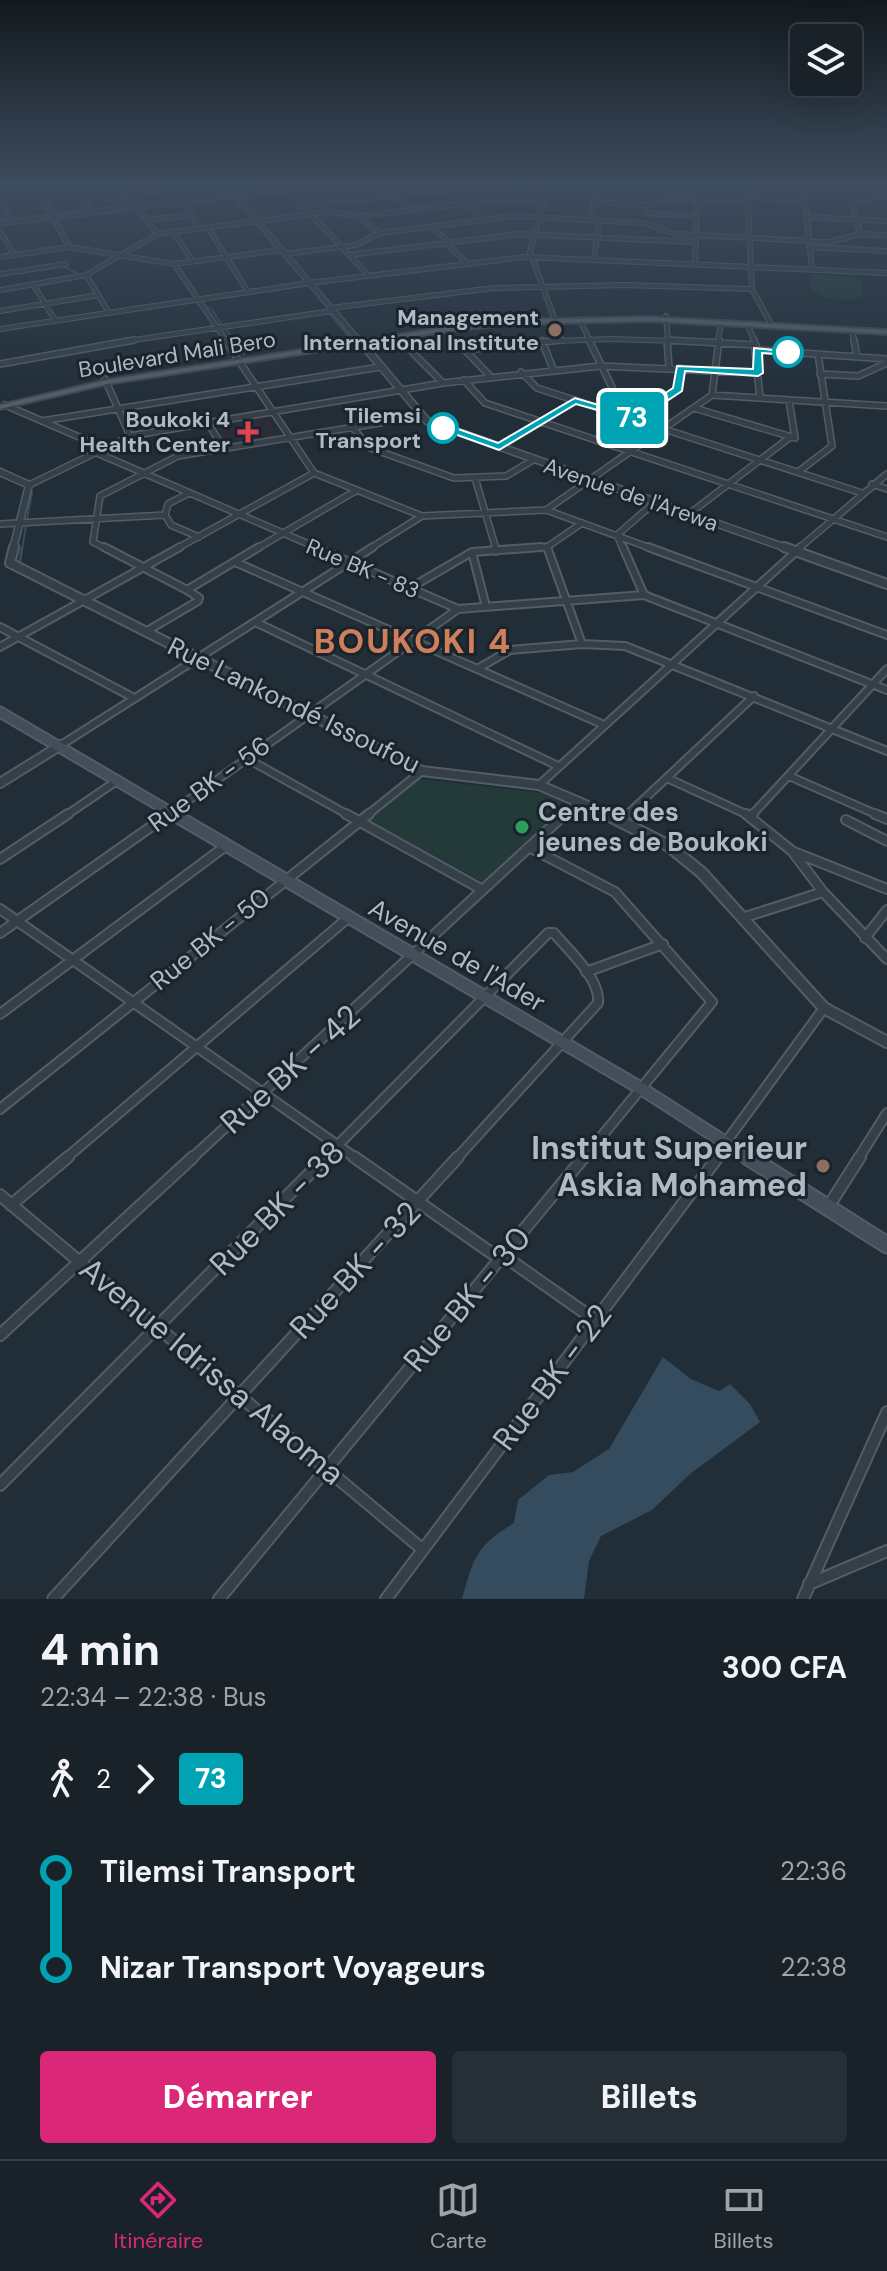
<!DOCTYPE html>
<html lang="fr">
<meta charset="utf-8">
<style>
body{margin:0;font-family:"DM Sans",sans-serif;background:#262f35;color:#f1f3f6;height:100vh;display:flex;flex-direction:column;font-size:30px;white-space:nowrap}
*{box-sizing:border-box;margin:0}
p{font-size:26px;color:#9fa4a8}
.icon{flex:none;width:44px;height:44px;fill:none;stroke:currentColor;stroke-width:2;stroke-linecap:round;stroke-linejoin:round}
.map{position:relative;height:1599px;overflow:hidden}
.panel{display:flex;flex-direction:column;background:#192229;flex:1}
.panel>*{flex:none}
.badge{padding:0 16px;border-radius:6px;font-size:28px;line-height:52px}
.controls{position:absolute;left:790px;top:24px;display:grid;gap:16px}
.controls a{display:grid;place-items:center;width:72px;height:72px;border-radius:8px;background:#192229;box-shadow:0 8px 32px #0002,0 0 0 2px #373f46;font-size:40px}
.map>.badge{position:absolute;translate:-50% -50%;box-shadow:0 0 0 4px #fff}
.legs{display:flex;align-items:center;gap:12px;height:88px;padding:0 40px;font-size:26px}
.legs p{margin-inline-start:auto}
.overview{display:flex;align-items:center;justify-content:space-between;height:136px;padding:0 40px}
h1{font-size:44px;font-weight:800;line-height:60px}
.action{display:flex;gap:16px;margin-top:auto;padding:16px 40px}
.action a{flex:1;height:92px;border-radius:8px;background:#db2777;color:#fff;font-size:32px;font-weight:800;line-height:92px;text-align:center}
.action a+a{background:#262f35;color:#f1f3f6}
ul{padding:0 40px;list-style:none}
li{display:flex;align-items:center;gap:28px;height:96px;font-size:30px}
li i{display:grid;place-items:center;width:12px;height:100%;margin:0 10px;background:currentColor}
li i::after{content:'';width:20px;height:20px;margin:-10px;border:6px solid;border-radius:50%;background:#192229}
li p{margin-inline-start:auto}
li:first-child i{background:linear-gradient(#0000 50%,currentColor 0)}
li:last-child i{background:linear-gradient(currentColor 50%,#0000 0)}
.tabs{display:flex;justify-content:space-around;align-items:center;height:112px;border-top:2px solid #373f46;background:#192229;font-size:22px;color:#9fa4a8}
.tabs a{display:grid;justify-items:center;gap:4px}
.tabs .on{color:#db2777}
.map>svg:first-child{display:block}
.medical{fill:#2c2c39}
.green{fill:#243a39}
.water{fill:#354c5e}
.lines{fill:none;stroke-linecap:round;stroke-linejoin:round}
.stream-far1{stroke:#354c5e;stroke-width:2}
.stream{stroke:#354c5e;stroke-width:3}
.minor-far4-casing{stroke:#525d65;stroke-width:6}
.minor-far3-casing{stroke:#525d65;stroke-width:8}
.minor-far2-casing{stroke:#525d65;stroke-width:10}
.minor-far1-casing{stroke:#525d65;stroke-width:12}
.minor-casing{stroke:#525d65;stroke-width:14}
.tertiary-far3-casing{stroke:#525d65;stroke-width:7}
.tertiary-far2-casing{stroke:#525d65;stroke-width:9}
.tertiary-far1-casing{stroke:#525d65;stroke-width:12}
.tertiary-casing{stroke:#525d65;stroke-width:14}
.secondary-far2-casing{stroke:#525d65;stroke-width:13}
.secondary-far1-casing{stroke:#525d65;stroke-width:15}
.secondary-casing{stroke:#525d65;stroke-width:19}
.primary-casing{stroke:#3e4851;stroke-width:4}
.minor-far4{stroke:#343f48;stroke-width:4}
.minor-far3{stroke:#343f48;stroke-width:5}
.minor-far2{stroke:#343f48;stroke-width:6}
.minor-far1{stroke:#343f48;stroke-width:8}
.minor{stroke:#343f48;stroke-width:10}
.tertiary-far3{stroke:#343f48;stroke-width:5}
.tertiary-far2{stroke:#343f48;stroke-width:6}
.tertiary-far1{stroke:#343f48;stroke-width:8}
.tertiary{stroke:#343f48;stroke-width:10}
.secondary-far2{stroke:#424f5b;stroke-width:9}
.secondary-far1{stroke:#424f5b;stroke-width:11}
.secondary{stroke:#424f5b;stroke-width:15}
.primary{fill:#525e68;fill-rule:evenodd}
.line-1{fill:#00a3b4;stroke:#fff;stroke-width:2}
.education-dot{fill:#8d6e63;stroke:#1a242c;stroke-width:3}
.stop-1-dot{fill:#fff;stroke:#00a3b4;stroke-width:4}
.health-dot{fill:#e0444e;stroke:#1a242c;stroke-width:3}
.leisure-dot{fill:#2e9e5b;stroke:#1a242c;stroke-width:3}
.labels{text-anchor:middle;stroke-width:6;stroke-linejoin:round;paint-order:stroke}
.far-poi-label{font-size:22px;font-weight:bold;fill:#afbac4;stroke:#1a242c;text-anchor:end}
.far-street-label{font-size:22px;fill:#afbac4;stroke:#1a242c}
.far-stop-label{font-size:22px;font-weight:bold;fill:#afbac4;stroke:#1a242c;text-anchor:end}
.street-label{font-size:26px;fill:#afbac4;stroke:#1a242c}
.poi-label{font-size:26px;font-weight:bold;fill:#afbac4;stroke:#1a242c;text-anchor:start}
.near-street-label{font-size:32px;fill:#afbac4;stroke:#1a242c}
.near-poi-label{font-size:32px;font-weight:bold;fill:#afbac4;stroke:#1a242c;text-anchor:end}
.district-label{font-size:34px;font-weight:bold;letter-spacing:2px;fill:#d07f5d;stroke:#1a242c}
</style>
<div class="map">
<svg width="887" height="1599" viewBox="0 0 887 1599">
<rect width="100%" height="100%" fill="#212d37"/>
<path class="medical" d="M266,415L280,437L227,446L215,424Z"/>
<path class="green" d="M810,274L860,278L863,292L856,300L827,299L811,289Z
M419,779L544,793L561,801L559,811L483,882L367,819Z"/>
<path class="water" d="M663,1357L691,1379L719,1391L730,1384L750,1404L760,1422L690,1474L652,1510L601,1536L589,1561L584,1599H462C474,1557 475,1547 514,1523L518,1500L549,1475L573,1472L609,1449Z"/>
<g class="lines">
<path class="stream-far1" d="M63,266L80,275
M204,305L212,310L222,325
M329,313L351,339
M225,328L244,355
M0,468L32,483
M863,490L884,472
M840,510L858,494
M27,520L32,492
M22,549L26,526"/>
<path class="stream" d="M20,561L22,547
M715,620L742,597
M672,662L709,626"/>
<defs>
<path id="minor-far4" d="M34,181L69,247
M74,181L91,213
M110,181L127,208
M265,181L274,191
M377,181L411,209
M747,181L752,289L770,322
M549,183L530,252L555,320
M857,183L881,196
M36,185L76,181
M287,189L368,275
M445,189L485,220
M0,192L11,222
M120,196L225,183
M748,197L805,200
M182,201L200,229
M593,202L646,205L674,198L748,201
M302,206L499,183L698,192
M137,207L157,234
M646,213L697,216
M360,216L503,199L544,200
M806,217L887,221
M147,220L191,215
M590,220L597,187
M430,226L450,242
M208,228L248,292
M0,231L14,255
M173,232L193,261
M379,233L515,216L644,223L675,234L830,242L860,234L887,235
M860,234L852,201L887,196
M446,243L467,263
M810,247L887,251
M349,255L519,234L696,242
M0,257L69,247L174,264L281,250
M594,258L600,220
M695,263L698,181
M174,264L227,342
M812,269L804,190L870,181
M0,274L66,264
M86,275L108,311
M33,284L55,320
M0,290L86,275L157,234L328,212L360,216L379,233L356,245L285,254
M330,308L494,288L624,285L752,289
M0,311L99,295
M666,316L668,342
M580,319L590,342
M747,324L755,342
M0,329L309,283L524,257L887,273
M852,330L854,342
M120,342L332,311
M529,342L610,339L712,342
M718,342L721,322"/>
<path id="minor-far3" d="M225,340L314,473L422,516
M589,340L626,416
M667,340L669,367
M667,340L756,345
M754,340L760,398
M854,340L857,357
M542,341L553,369
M465,350L561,340
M465,350L490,376
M757,350L887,359
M413,353L443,383
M0,364L134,340
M521,372L537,388L862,493
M820,374L858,376L887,363
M105,379L130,436
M464,380L485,403L887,537
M712,395L719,340
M5,405L107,449
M694,408L795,438L789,400
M633,419L678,389L680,368
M42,421L380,367
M208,423L224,449
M353,428L370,448L454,478L506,476L533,460
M499,447L575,401
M97,453L320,549
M798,472L832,446L818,354
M475,478L496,549
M872,484L887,489
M29,485L130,436L443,383L600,366L758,373
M189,493L168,504L165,515L171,525L199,537
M546,510L653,549
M689,514L789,438
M0,524L165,515
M107,549L93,542L100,496L178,456L422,416
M176,549L314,473
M256,549L357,490
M369,549L422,516L546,510L712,395L887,406
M511,549L547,547L582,523
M623,549L617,535L655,502
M798,549L887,474"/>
<path id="minor-far2" d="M104,547L187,590
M315,547L458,609L644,595
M495,547L496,551
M547,547L582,644
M623,547L644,595L887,690
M648,547L887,635
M472,552L486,607
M235,562L604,725
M410,588L472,552L541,547
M255,622L558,766
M0,627L134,698
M147,631L198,601L199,598L187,590L259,547
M0,647L180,547
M477,669L510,650L582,644L625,646L887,751
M61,745L373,547
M246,758L350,816
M789,776L880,816
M667,778L750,816
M539,785L801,547
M65,816L118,780
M166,816L458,609
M366,816L422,771
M563,816L579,801
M626,816L754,696
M751,816L887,669"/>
<path id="minor-far1" d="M346,814L481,889
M746,814L792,851L823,892L887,959
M875,814L887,819
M751,816L753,814
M621,820L628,814
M846,820L887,841
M529,847L615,892L712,1002L583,1159
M794,852L887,889
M0,859L68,814
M0,909L357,1159
M742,918L823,892
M0,933L169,814
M865,938L887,910
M586,972L663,944
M0,1014L227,845
M0,1109L369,814
M726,1142L824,1008
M65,1159L349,917
M191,1159L565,814
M324,1159L548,933H554C568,950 601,979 598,1003L456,1159
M716,1159L719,1155
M858,1159L887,1113"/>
<path id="minor" d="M354,1157L500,1259
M0,1195L422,1549
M11,1205L68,1157
M828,1207L860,1157
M504,1256L595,1320
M0,1335L193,1157
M0,1485L326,1157
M809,1584L887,1551
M53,1599L458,1157
M219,1599L584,1157
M386,1599L718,1157
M803,1599L887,1412"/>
<path id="tertiary-far3" d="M223,181L360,342
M0,223L357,181"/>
<path id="tertiary-far2" d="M359,340L427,421L789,549
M0,472L29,485L13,549"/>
<path id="tertiary-far1" d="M14,547L10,563L422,771L539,785L611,816
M784,547L887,584
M0,783L61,745"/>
<path id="tertiary" d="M606,814L669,846L702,873L824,1008L887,1042"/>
<path id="secondary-far2" d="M0,712L177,816"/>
<path id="secondary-far1" d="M173,814L642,1089L751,1159"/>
<path id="secondary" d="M748,1157L887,1245"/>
<path id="primary" d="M649,317L887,330V334L649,321L513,324L449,331L107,384L0,409V405L107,380L449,327L513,320Z"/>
</defs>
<use href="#minor-far4" class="minor-far4-casing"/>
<use href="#minor-far3" class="minor-far3-casing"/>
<use href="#minor-far2" class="minor-far2-casing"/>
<use href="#minor-far1" class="minor-far1-casing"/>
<use href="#minor" class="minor-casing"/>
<use href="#tertiary-far3" class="tertiary-far3-casing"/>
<use href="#tertiary-far2" class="tertiary-far2-casing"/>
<use href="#tertiary-far1" class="tertiary-far1-casing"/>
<use href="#tertiary" class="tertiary-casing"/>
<use href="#secondary-far2" class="secondary-far2-casing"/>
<use href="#secondary-far1" class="secondary-far1-casing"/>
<use href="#secondary" class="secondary-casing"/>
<use href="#primary" class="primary-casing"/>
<use href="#minor-far4" class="minor-far4"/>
<use href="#minor-far3" class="minor-far3"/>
<use href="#minor-far2" class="minor-far2"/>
<use href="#minor-far1" class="minor-far1"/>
<use href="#minor" class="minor"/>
<use href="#tertiary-far3" class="tertiary-far3"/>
<use href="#tertiary-far2" class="tertiary-far2"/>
<use href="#tertiary-far1" class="tertiary-far1"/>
<use href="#tertiary" class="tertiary"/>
<use href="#secondary-far2" class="secondary-far2"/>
<use href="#secondary-far1" class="secondary-far1"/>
<use href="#secondary" class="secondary"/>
<use href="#primary" class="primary"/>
</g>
<linearGradient id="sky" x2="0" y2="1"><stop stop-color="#12191e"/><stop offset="0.45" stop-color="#3d4c5e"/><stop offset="1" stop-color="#3d4c5e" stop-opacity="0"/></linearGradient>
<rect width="887" height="405" fill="url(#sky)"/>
<path class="line-1" d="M754,348L793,352L788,355L762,353L763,373L758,376L685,371L682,391L637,421L576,404L499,450L438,428L447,425L498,443L575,398L632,415L673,388L677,366L753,369Z"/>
<g class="education-dot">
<circle cx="555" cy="330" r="8"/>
<circle cx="823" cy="1166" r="8"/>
</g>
<g class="stop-1-dot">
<circle cx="788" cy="352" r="14"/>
<circle cx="443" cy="428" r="14"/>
</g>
<path class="health-dot" d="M244 420h8v8h8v8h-8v8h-8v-8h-8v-8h8z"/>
<circle class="leisure-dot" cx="522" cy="827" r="8"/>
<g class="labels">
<g class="far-poi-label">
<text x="539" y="325">Management<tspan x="539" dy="25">International Institute</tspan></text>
<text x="230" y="427">Boukoki 4<tspan x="230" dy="25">Health Center</tspan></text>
</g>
<g class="far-street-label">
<text transform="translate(177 354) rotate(-9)" y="8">Boulevard Mali Bero</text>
<text transform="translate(631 494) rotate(19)" y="8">Avenue de l'Arewa</text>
<text transform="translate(363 568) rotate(23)" y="8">Rue BK - 83</text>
</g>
<g class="far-stop-label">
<text x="421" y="423">Tilemsi<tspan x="421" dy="25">Transport</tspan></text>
</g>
<g class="street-label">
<text transform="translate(294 705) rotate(26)" y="9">Rue Lankondé Issoufou</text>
<text transform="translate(209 784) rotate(-36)" y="9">Rue BK - 56</text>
<text transform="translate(210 939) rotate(-39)" y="9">Rue BK - 50</text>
<text transform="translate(457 955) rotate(30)" y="9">Avenue de l'Ader</text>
</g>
<g class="poi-label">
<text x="538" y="821">Centre des<tspan x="538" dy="30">jeunes de Boukoki</tspan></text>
</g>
<g class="near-street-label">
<text transform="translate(290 1069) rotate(-42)" y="11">Rue BK - 42</text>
<text transform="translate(277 1208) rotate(-45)" y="11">Rue BK - 38</text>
<text transform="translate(355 1270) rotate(-47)" y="11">Rue BK - 32</text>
<text transform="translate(467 1299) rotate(-50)" y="11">Rue BK - 30</text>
<text transform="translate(212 1371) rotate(40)" y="11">Avenue Idrissa Alaoma</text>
<text transform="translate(552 1377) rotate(-53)" y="11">Rue BK - 22</text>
</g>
<g class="near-poi-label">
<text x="807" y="1159">Institut Superieur<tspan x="807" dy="37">Askia Mohamed</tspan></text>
</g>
<g class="district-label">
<text x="413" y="653">BOUKOKI 4</text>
</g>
</g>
</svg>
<div class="controls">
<a><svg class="icon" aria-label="layers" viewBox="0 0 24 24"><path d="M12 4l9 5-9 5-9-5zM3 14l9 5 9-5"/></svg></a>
</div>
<b class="badge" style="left:632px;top:418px;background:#00a3b4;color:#fff">73</b>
</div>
<section class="panel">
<div class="overview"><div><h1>4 min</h1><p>22:34 – 22:38 · Bus</p></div><b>300 CFA</b></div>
<div class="legs"><svg class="icon" aria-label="walk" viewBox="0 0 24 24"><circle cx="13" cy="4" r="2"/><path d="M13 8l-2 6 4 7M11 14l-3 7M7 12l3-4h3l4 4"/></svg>2<svg class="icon" aria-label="forward" viewBox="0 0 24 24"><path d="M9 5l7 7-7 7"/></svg><b class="badge" style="background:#00a3b4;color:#fff">73</b></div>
<ul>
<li><i style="color:#00a3b4"></i><b>Tilemsi Transport</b><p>22:36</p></li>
<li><i style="color:#00a3b4"></i><b>Nizar Transport Voyageurs</b><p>22:38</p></li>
</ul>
<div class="action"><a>Démarrer</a><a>Billets</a></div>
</section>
<nav class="tabs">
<a class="on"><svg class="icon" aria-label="directions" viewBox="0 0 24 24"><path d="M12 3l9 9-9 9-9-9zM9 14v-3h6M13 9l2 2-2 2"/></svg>Itinéraire</a>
<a><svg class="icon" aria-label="map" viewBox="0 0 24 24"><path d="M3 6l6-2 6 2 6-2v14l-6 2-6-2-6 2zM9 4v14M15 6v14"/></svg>Carte</a>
<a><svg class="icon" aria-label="tickets" viewBox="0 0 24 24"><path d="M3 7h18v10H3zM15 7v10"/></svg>Billets</a>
</nav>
